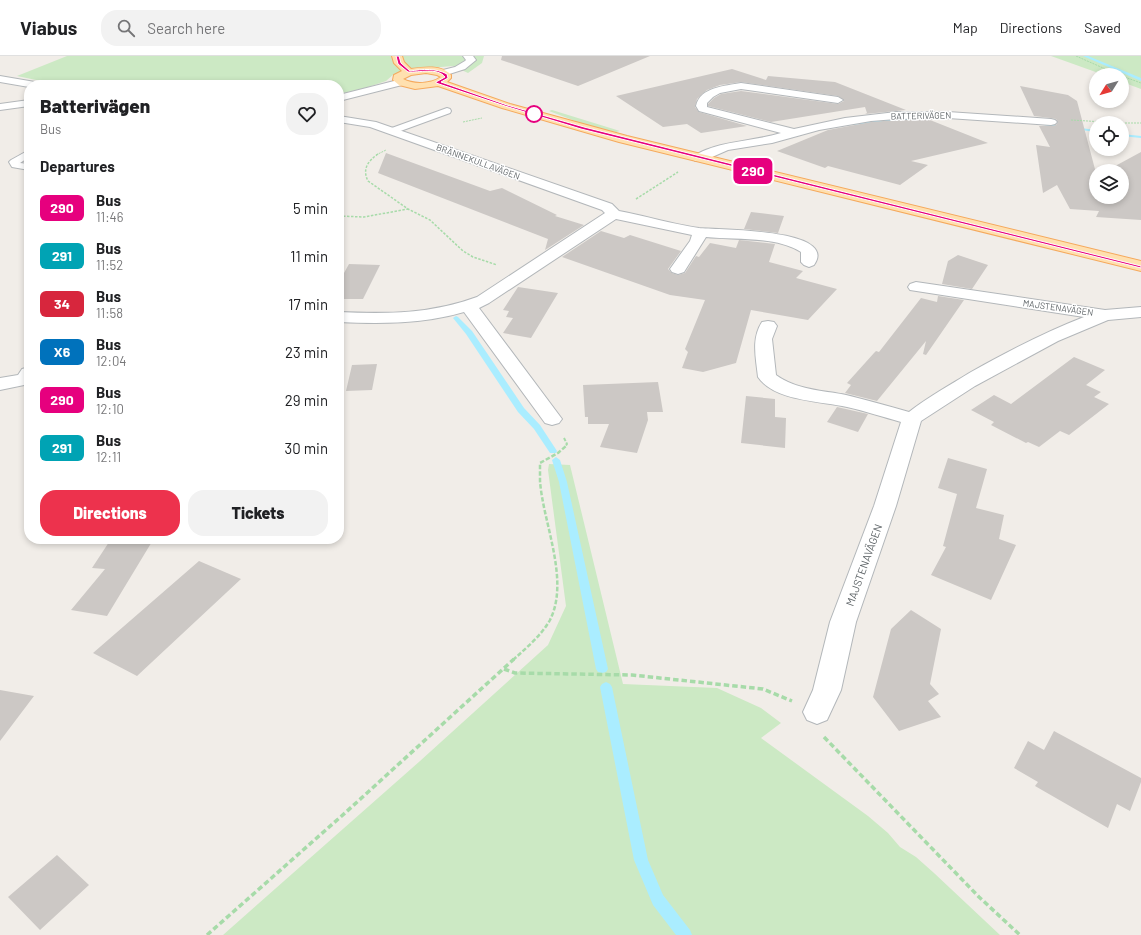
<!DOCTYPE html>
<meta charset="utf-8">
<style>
body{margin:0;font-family:Barlow,sans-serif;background:#f2f2f2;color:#202124;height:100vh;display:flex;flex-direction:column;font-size:15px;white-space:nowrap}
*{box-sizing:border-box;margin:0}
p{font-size:13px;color:#757577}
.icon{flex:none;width:22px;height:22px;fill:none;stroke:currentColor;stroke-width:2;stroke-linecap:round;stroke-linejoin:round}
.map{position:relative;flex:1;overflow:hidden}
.details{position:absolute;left:24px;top:24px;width:320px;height:464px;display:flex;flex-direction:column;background:#fff;border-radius:16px;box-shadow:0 2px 6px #0003}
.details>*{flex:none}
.badge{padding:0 8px;border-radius:6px;font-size:14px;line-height:26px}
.needle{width:26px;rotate:233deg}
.controls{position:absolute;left:1089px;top:12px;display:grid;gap:8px}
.controls a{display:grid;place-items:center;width:40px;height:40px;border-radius:50%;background:#fff;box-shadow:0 2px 6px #0003;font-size:20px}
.map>.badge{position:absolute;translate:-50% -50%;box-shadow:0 0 0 2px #fff}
h2{padding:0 16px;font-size:15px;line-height:36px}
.round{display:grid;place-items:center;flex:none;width:42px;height:42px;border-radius:16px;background:#f2f2f2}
.head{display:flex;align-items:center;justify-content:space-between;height:68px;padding:0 16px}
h1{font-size:19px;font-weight:800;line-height:30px}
.action{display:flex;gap:8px;margin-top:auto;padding:8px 16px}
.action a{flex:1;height:46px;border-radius:16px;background:#ed324d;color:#fff;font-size:16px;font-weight:800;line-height:46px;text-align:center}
.action a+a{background:#f2f2f2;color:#202124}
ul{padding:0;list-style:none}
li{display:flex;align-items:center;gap:12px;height:48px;padding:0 16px}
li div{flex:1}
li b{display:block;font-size:15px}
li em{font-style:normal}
li .badge{min-width:44px;font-weight:700;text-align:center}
header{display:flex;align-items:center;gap:24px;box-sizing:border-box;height:56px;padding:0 20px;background:#fff;border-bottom:1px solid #e0e0e0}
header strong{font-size:19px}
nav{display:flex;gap:22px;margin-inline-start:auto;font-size:14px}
.search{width:280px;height:36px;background:#f2f2f2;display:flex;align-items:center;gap:10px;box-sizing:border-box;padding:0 14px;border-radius:16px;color:#757577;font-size:15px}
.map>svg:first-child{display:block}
.green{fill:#cce9c4}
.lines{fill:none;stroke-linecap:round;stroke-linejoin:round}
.stream{fill:#aaedff;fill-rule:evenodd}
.building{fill:#ccc8c5}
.lane-casing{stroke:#b3b7ba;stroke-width:2}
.street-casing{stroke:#b3b7ba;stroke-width:2}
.primary-casing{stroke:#f5a95d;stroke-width:2}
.path-far4{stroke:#a7dba9;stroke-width:1;stroke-dasharray:2 1;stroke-linecap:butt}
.path-far3{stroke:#a7dba9;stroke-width:1.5;stroke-dasharray:2.5 1.5;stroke-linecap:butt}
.path-far2{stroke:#a7dba9;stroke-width:2;stroke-dasharray:3.5 1.5;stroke-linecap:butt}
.path-far1{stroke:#a7dba9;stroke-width:2.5;stroke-dasharray:4.5 2;stroke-linecap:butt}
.path{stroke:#a7dba9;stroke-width:3.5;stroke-dasharray:5.5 3;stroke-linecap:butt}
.lane{fill:#fff;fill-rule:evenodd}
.street{fill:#fff;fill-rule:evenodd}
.primary{fill:#ffe0af;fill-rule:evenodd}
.line{fill:#e6007e;stroke:#fff}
.stop-dot{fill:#fff;stroke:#e6007e;stroke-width:2}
.labels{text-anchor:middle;stroke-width:3;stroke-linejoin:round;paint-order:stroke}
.far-street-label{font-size:9px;fill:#5f6568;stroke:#fff}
.street-label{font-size:11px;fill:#5f6568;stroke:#fff}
</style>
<header>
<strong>Viabus</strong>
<div class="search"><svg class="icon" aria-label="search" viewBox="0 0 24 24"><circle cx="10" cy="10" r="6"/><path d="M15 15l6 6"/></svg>Search here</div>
<nav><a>Map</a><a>Directions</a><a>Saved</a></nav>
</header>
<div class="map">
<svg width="1141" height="879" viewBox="0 0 1141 879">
<rect width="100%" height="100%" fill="#f1ede8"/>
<path class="green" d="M67,0H484L482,7L468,17L453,10L441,11H425L394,18L386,25L365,32L339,38V29H60L17,20Z
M1051,0H1141V33L1122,26V19H1104Z
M552,54L620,75L616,76L583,68L549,55Z
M549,408L570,409L623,628L717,632L761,652L781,667L761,682L868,760L888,777L900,791L916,801L934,817L1000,879H223L420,705L548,589L566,550L548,414Z"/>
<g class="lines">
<path class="stream" d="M1083,0H1088L1141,22V25Z
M917,61L919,63L850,69L848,68L850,67Z
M1034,66L1096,74V76L1036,68H1034Z
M1122,78L1141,80V82L1122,80Z
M456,260L458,261L472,275L524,352L540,369L557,395L556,397H550L534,373L518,356L466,278L453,262Z
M556,401L560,404L567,426L608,613L606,616L602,617L598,616L596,613L559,426L552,404Z
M606,626L610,628L612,631L648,804L663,839L690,874L692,879H676L653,849L634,804L600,631L602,628Z"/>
</g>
<path class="building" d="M502,0H650L578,30L501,4Z
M732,13L766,24L768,20L835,26L906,54L865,58L867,57L865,51L771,66L708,50V48L714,42L721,38L741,35L838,48L844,45L838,40L741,26L720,29L707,34L697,43L695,51L699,56L747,70L701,77L687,68L663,71L616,40Z
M1020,30L1068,39L1077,45L1096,117V141H1122V115H1106L1141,96V164L1096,161L1099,155L1070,153L1057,129L1043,137L1036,89L1050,91L1039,70H1051L1056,69L1058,66L1056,63L1051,62L1034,60Z
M896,64H930L988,87L911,105L928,109L900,129L828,110L825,112L777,95L828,74L871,66Z
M386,97L490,135L502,132L557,159L555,160L584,169L545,194L548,183L378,117Z
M751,156L784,160L778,177L744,173Z
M601,175L624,182L630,179L681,195L668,213L672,217L678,219L685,217L696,200L699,201L710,187L736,192L739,184L775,188L769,206L803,215L796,222L837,233L808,264L751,254L736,307L703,316L682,312L688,296L685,293L705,244L670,239L562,201Z
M958,199L988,209L972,233L942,228L948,205Z
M349,208L380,209L363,243H339V226Z
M518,231L558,237L531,282L503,277L513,262L506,261L509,255L503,254Z
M938,240L964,244L926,299L923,298L926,285L877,345L845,337L851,329L847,327L874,297L876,295L879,296L921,242L937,246Z
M1074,301L1105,314L1086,329L1101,336L1094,341L1109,348L1069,379L1060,375L1039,391L1028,386L1026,387L991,369L994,366L971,354L994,339L1011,348Z
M377,308L372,334L346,335L352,309Z
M658,326L663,356H647L648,364L637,397L600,391L609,368H588V361H585L583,329Z
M746,340L775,343V361L786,362L785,392L741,387Z
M837,351L868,358L858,376L827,366Z
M948,402L987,413L976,452L1004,459L999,483L1016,489L991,544L931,519L946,491L943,490L957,438L938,432Z
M111,483L153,484L107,560L71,554L105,513L92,512Z
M199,505L241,523L137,620L93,597Z
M911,554L941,573L930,628L939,638L928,645L941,661L899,675L873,641L891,573Z
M0,634L34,640L0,685Z
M1054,675L1141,722V726L1130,755L1117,748L1108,772L1035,730L1038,726L1014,712L1028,685L1044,694Z
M57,799L89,829L40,874L8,841Z"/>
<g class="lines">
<defs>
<path id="lane" d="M29,44V50L0,54V48Z
M447,52L450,53L451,55L450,57L395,77L392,78L387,75L389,73Z
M29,94V101L20,107L29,108V114L12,111L9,106L11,104Z"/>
<path id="street" d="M463,0H473L476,4L465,13L443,20L439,19L438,17L439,15L455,11L465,5L466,4Z
M0,20L35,26L40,29H29V31L0,26Z
M402,23L407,26L406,28L339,45V39Z
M741,27L838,41L843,44L838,47L741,33L720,37L713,41L707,47V51L794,73L845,62L896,56H948L1051,63L1055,64L1057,66L1055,68L1051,69L948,62L896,63L871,65L819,74L772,87L728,94L703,105H695L693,102L695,99C722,84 752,86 781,77L699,55L696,50C700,31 725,30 741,27Z
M339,60L376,66L612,148L619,155C646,160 672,168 699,172C715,174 840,172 814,209L809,211L804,209L801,206V196C776,180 735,184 706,181L684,216L678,218L672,216L670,213L690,185L692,179L616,163L489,247L479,252L562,363L559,367L552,369L545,367L464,256C423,268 381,268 339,266V256C387,258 432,258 477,241L605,157L602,154L370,71L339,66Z
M916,226L1105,254L1141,251V261L1108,264L1058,285L975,330L921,365L896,450L856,566L841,634L827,664L817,668L807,664L803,656L813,634L830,566L874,450L901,366C883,361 865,355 847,351C821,345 774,345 758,321C756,302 751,283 762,266L768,265L774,266L777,270L772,283L776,319C797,334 821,334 846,339C867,344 888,350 909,356C928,341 950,329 971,316C1007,296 1045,276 1084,261L910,234L908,231L910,228Z
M29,311V328L0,334V322L18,319L22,313Z"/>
<path id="primary" d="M392,0H402L404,6L411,13C424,11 442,9 451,19V22L447,26L510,48L627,80L1141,205V215L619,86L502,52L438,30L415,33L399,29L393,24L394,19L402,15L394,7ZM426,17L437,19L441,21C431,28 414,29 403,23L411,19Z"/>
</defs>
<use href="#lane" class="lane-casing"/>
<use href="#street" class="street-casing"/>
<use href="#primary" class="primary-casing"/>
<path class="path-far4" d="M1076,0L1119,19
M1122,20L1141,27
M1071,64L1121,67
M463,66L482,62
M1122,67H1141
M376,99L386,94"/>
<path class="path-far3" d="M378,98C368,105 362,113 368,125L408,153L430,164L463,195L473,201L497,209
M636,143L678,116
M339,160L364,161L408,153"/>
<path class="path-far2" d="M564,382L567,388L565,391"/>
<path class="path-far1" d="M513,604C526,592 541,580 550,564C570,524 543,467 540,425C540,419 540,413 540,407L558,397L566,390"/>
<path class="path" d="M504,613L515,617L632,619L763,633L792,645
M824,681L979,841L1020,879
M207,879L345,757L514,603"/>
<use href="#lane" class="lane"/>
<use href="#street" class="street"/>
<use href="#primary" class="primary"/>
</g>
<path class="line" d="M396,0H399L401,7L410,15C423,13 436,12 447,18L448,22L441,26L507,49L584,71L1141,210V212L581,73L505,50L436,27V26L445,21C437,11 419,17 408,16L398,8Z"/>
<circle class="stop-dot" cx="534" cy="58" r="8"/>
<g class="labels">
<g class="far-street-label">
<text transform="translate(921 60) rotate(-1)" y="3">BATTERIVÄGEN</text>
<text transform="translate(478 106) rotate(20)" y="3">BRÄNNEKULLAVÄGEN</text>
<text transform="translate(1058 252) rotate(8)" y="3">MAJSTENAVÄGEN</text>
</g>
<g class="street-label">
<text transform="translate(864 509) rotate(-70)" y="4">MAJSTENAVÄGEN</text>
</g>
</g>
</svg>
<div class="controls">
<a><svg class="needle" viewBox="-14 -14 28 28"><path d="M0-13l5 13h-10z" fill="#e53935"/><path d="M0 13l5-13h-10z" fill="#757577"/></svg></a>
<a><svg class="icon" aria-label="locate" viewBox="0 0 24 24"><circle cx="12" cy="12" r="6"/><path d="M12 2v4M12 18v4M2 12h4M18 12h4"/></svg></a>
<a><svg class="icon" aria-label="layers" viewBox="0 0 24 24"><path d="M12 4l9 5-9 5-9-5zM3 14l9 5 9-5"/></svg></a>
</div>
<b class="badge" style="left:753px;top:115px;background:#e6007e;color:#fff">290</b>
<section class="details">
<div class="head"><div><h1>Batterivägen</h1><p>Bus</p></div><a class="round"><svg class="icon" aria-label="heart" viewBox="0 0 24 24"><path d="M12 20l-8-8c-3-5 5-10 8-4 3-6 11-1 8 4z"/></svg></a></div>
<h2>Departures</h2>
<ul>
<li><span class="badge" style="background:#e6007e;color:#fff">290</span><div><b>Bus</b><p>11:46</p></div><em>5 min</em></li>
<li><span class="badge" style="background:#00a3b4;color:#fff">291</span><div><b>Bus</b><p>11:52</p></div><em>11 min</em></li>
<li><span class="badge" style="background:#d7263d;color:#fff">34</span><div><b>Bus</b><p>11:58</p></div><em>17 min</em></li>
<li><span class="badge" style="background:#0072bc;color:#fff">X6</span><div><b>Bus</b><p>12:04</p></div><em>23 min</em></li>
<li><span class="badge" style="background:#e6007e;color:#fff">290</span><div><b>Bus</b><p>12:10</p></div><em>29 min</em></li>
<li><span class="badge" style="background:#00a3b4;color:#fff">291</span><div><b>Bus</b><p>12:11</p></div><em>30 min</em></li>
</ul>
<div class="action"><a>Directions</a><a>Tickets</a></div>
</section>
</div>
